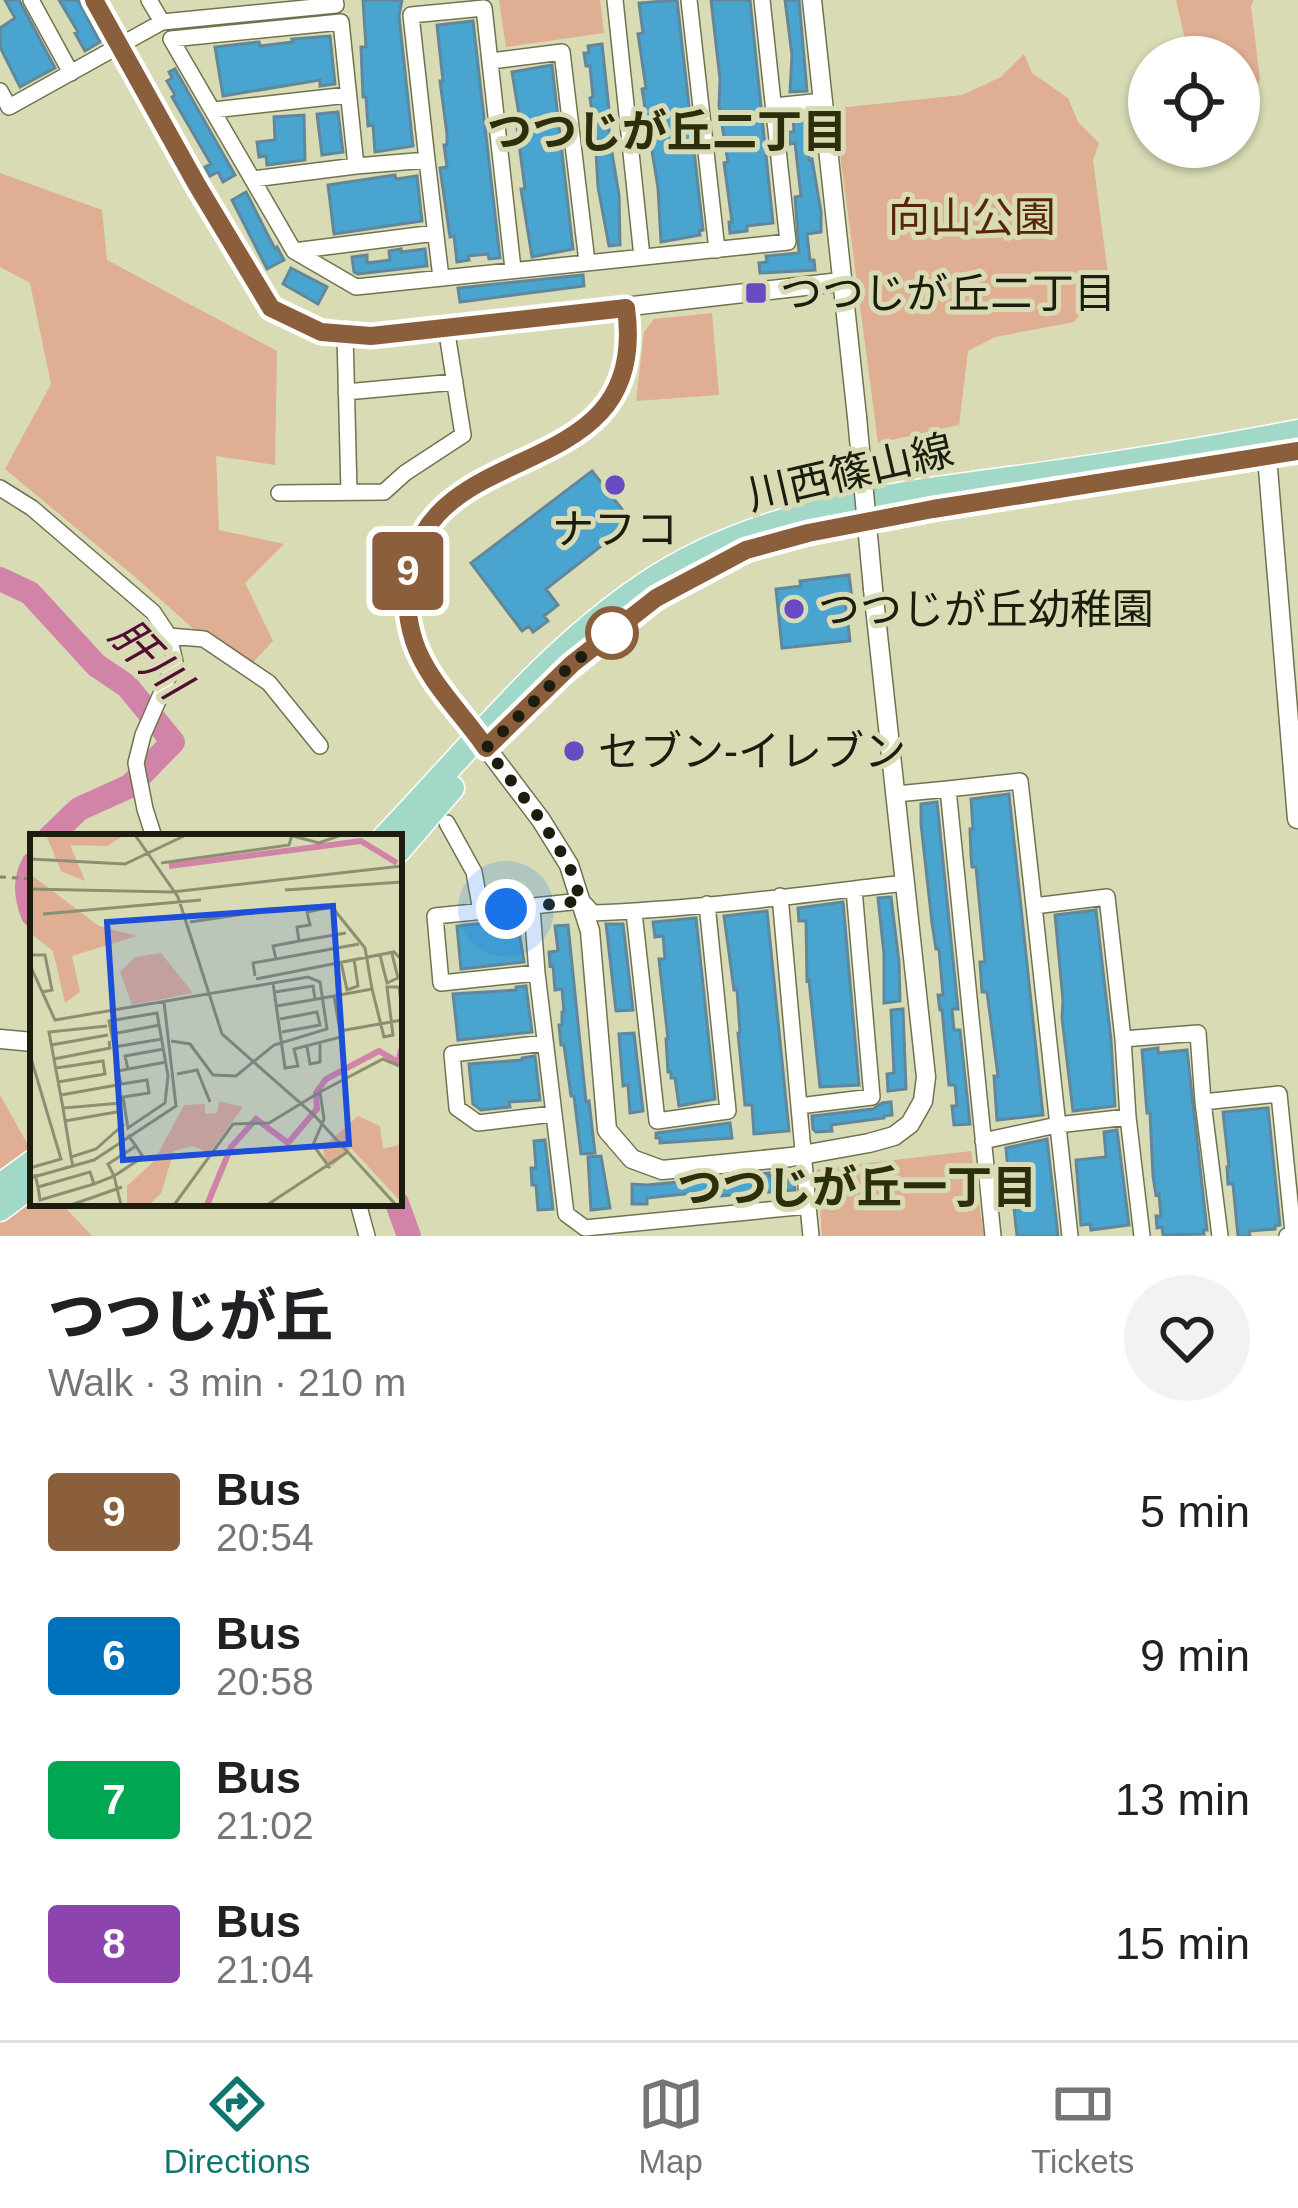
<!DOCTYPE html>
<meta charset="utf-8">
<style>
body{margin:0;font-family:Helvetica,"Noto Sans JP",sans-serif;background:#f2f2f2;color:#202124;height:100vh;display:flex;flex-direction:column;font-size:45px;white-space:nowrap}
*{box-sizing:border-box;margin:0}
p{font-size:39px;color:#757577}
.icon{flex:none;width:66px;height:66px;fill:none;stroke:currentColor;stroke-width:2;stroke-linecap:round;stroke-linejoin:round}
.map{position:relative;height:1236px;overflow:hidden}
.panel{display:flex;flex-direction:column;background:#fff;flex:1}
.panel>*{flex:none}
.badge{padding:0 24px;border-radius:9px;font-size:42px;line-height:78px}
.controls{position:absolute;left:1128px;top:36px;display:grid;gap:24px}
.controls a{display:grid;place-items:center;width:132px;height:132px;border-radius:50%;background:#fff;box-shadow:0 3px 9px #0004;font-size:60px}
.you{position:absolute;width:60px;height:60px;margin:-30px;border:9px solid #fff;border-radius:50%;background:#1a73e8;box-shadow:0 0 0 18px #1a73e833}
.map>.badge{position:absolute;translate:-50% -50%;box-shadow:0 0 0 6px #fff}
.round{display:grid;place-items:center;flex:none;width:126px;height:126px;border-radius:63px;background:#f2f2f2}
.headline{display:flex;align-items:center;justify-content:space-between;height:204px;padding:0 48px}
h1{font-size:57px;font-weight:800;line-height:90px}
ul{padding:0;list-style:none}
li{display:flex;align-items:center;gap:36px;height:144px;padding:0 48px}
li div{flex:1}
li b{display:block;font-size:45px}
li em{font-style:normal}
li .badge{min-width:132px;font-weight:700;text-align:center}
.dock{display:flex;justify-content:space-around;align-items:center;height:168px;border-top:3px solid #e0e0e0;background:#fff;font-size:33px;color:#757577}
.dock a{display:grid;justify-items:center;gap:6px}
.dock .active{color:#0f766e}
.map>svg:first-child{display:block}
.green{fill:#dfae93}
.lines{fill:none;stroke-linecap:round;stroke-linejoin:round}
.river{stroke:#d284a8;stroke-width:24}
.building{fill:#49a5cf;stroke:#61879b;stroke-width:3}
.minor-casing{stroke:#71734f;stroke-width:18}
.tertiary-casing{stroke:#71734f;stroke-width:21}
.primary-casing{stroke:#fff;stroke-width:27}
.path{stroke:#87896d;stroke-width:3;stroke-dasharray:6 6;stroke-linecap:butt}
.minor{stroke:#fff;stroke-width:15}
.tertiary{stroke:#fff;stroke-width:18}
.primary{stroke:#a2d8c7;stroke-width:24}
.tertiary-bridge-casing{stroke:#71734f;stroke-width:21;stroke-linecap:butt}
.tertiary-bridge{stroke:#fff;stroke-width:18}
.line-casing{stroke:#fff;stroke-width:27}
.line{stroke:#8b5e3c;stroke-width:18}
.walk{stroke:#1c1d0f;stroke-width:12;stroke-dasharray:0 21.6}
.poi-dot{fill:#6a4ac3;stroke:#d8dbb4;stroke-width:4.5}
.stop-dot{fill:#fff;stroke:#8b5e3c;stroke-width:6}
.labels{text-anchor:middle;stroke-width:10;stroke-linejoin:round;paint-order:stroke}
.park-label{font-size:42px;fill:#542604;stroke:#d8dbb4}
.poi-label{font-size:42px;fill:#1c1d0f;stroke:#d8dbb4;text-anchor:start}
.street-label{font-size:42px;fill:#1c1d0f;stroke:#d8dbb4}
.neighbourhood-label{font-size:45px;font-weight:bold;fill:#2d2e0c;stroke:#d8dbb4}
.water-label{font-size:45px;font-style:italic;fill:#530d35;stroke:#d8dbb4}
.inset-river{fill:none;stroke:#d284a8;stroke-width:6}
.inset-road{fill:none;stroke:#8d8f72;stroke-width:3}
.view{fill:#1d4ed8;fill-opacity:0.15;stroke:#1d4ed8;stroke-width:6}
.inset-edge{fill:none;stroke:#1c1d0f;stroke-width:6}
</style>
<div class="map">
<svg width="1298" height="1236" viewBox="0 0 1298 1236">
<rect width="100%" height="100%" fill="#d8dbb4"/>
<path class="green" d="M499,0H600L604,33L506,47Z
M1176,0H1254L1251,6L1260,80L1239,116V57H1189Z
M1024,54L1032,73L1068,98L1078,122L1099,143L1093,160L1109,282L1074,322L995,337L968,351L959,425L878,443L837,130L838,108L962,95L1001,77Z
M0,173L102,210L107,260L277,351L275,465L216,456L219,530L284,544L245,583L273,641L243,673L134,576L5,469L51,384L30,283L0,267Z
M712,313L719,395L636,401L644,332L654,319Z
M0,1095L33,1154V1203H61L92,1236H0Z
M971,1151L984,1236H822L817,1169Z"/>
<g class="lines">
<path class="river" d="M0,579L30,593L96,665L127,686L173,742L130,786L79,809L50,837
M33,864C24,881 26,898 33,915
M397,1203L409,1236"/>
</g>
<path class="building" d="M5,0H19L55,68L20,87L0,47V28L15,18Z
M59,0H78L100,42L85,51L75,33L78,32Z
M363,0H402L399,16L413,146L375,152L373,125L368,126L366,97H363L361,47H366Z
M677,0L703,230L699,231L700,235L661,242L658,188L642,89L646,88L638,34L643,33L639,3Z
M711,0H750L773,223L747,226V231L730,233L729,222H732L724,163L728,162L719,106L720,79Z
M785,0H799L807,91L790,92L792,55Z
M473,21L500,258L489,259L488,254L468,256L469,260L457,262L454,236L450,237L440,168L447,167L444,145H447V134L440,81H443L437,25Z
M330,36L335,84L320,86V80L223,96L215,47L259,42L260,46L293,42L292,39Z
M602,44L610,119H608L610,141L619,195L620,245L609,246L598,187L596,152L598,151L590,98L593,97L590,66H586L584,53H589L588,46Z
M552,65L573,249L532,257L521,189H525L517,128L521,127L512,72Z
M175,69L235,175L223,182L218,172L210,176L205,167L211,164L172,97L175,95L167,81L172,78L169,72Z
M338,112L343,152L322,155L317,114Z
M304,115L305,160L267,165L266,156L259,157L257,142L275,140L274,117Z
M807,115L809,160L812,159L821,212V232L807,234L810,260H814L815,270L760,273L759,263L767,262L766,256L799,253L795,197L801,196L795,143L790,144L788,132H794L793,116Z
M395,175L396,179L417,176L422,221L334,234L328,185Z
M246,192L275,249L277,247L284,260L267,269L232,200Z
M401,249V252L425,249L427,266L358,274L354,272L352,257L367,255V263L390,260L389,251Z
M291,268L327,287L318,304L283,284Z
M583,275L584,286L460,302L458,288Z
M592,471L632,522L546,589L558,605L544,616L548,621L533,632L529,626L522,631L471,563Z
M849,575L852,598H845L850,641L782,648L776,589L801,586L800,581Z
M1009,794L1043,1115L997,1120L994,1076H998L987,992H982L980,962H985L976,867H972L971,856L970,829H973L971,799Z
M937,802L958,1009H952L954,1030H960L970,1124L954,1125L952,1106H957L955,1085H949L942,1010H940L938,995H943L939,949H936L932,923L921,824V804Z
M891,897L899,962L900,1001L884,1003V954L878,898Z
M843,902L859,1085L820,1087L809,980L807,981L806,921H799L798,908Z
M1096,910L1111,1040L1115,1106L1073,1111L1062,1018L1063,1000L1055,915Z
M767,911L789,1131L754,1134L752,1105H745L738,1033L740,1032L737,990H734L724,916Z
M696,918L715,1099L679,1106L675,1078H671V1072H668L666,1039H668L659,959H665L663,936L655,937L653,922Z
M521,919L522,931H519L524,962L461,969L457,926Z
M606,924H623L633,1010L616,1011Z
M568,925L586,1102L589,1101L595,1153L581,1154L574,1096H571L564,1045H561L559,1025H562V1012H564L562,989L555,990L553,965L550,966L549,952L558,951L555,926Z
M526,986L532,1032L458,1040L453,994L516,990V987Z
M903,1009L906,1089L888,1091L887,1074L894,1073L891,1010Z
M634,1033L643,1111L630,1113L628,1085L623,1086L619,1034Z
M1158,1048V1053L1187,1050L1207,1230H1203L1204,1234L1163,1235L1162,1227L1157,1228L1156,1216H1161L1159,1194L1156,1195L1153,1176L1150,1113H1147L1142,1050Z
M535,1056L540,1100L509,1102L510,1107L481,1110L473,1104L469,1064L522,1060V1058Z
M891,1102L892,1115L884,1116V1118L831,1125L832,1131L816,1132L813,1129L812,1116L873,1109L882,1103Z
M1268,1108L1280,1225L1275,1226V1229L1249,1231L1250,1236H1238L1233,1184H1228L1227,1167H1229L1223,1112Z
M730,1123L732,1138L660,1143V1138H656V1133Z
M1117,1130L1129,1225L1091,1230L1090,1224L1081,1225L1076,1160L1106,1157L1104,1132Z
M1047,1139L1058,1236H1017L1011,1181L1003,1182L1002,1171L1008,1170L1006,1148Z
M545,1140L553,1209L538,1210L536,1185H532L531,1168H536L534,1141Z
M601,1156L610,1208L591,1210L588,1157Z
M769,1173V1176L793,1173L795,1190L695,1198L694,1193L647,1198V1204H632V1184L647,1185Z"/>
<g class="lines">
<defs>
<path id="minor" d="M31,0L71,73
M149,0L162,22L336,5L335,0
M615,0L642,257
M689,0L717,250
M491,61L562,52L587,262
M0,91L9,107L162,22
M774,106L823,101
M213,110L348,95
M427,160L441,278
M253,179L356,166
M294,251L435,233
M513,269L484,8L411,15L427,160L356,166L341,22L171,39L294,251L356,287L788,242L762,0
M345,335L349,492
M346,392L455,382
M0,488L32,508L153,612L169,636L175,662L143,735L136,763L145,809L154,837
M279,493L384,492L405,473L463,435L446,327
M169,636L204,639L269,683L320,746
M948,789L1020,781L1034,906L1107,897L1123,1039L1198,1033L1203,1102L1279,1094L1293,1232L1287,1236
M896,794L948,789L993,1236
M447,823L474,872L481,911
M780,896L808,1206L585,1228L566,1214L537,973L441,983L435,916L582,901L593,913C697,909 801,895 905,883
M1034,906L1070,1236
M532,908L537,973
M634,912L657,1121L728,1111L707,904
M1123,1039L1128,1117L1142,1236
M545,1043L452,1054L457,1108L478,1123L553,1114
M1203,1102L1220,1236
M799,1106L872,1097L854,889
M983,1141L1057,1125L1128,1117
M358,1203L367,1236
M808,1206L811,1236"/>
<path id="tertiary" d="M94,0L197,185L271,308L321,332L371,336L840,282
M812,0L857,417
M626,308C653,493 414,436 408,583C406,619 412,640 429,672L541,820L569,865L590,931L607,1130L632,1159L662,1170L791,1157L869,1143L894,1136L910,1124L923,1101L926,1077L873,589
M1267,456L1297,819
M0,1039L33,1042"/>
<path id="primary" d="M564,672L656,598L746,550L808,533L933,509L1298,451
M385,837C469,750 545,651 646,584C764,505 910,493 1046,474C1130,462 1215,448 1298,432
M399,850L452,788
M0,1186L33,1162
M0,1209L33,1184"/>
</defs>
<use href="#minor" class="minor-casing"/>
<use href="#tertiary" class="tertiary-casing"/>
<use href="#primary" class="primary-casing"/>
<path class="path" d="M0,877L33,879"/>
<use href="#minor" class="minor"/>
<use href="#tertiary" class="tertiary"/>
<use href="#primary" class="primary"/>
<defs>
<path id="tertiary-bridge" d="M857,417L873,589"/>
</defs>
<use href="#tertiary-bridge" class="tertiary-bridge-casing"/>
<use href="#tertiary-bridge" class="tertiary-bridge"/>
</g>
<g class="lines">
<defs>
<path id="line" d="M94,0L197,185L271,308L321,332L371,336L626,308C650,483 447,435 412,560C404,586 406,616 414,641C427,681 463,714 486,748L572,664L656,598L746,550L808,533L933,509L1298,451"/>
</defs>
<use href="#line" class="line-casing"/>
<use href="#line" class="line"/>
<path class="walk" d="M506,909L581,901L569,865L541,820L486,748L572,664L612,633"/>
</g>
<g class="poi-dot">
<rect x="744" y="281" width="24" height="24" rx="6"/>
<circle cx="615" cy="485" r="12"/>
<circle cx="794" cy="609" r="12"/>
<circle cx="574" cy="751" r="12"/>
</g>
<circle class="stop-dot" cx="612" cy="633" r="24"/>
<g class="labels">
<g class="park-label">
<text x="972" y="232">向山公園</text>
</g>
<g class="poi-label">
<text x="780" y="308">つつじが丘二丁目</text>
<text x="615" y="544" text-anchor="middle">ナフコ</text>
<text x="818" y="624">つつじが丘幼稚園</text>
<text x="598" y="766">セブン-イレブン</text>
</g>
<g class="street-label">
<text transform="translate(850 472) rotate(-13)" y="15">川西篠山線</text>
</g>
<g class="neighbourhood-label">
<text x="667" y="147">つつじが丘二丁目</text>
<text x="857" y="1203">つつじが丘一丁目</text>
</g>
<g class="water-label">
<text transform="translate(150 658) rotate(46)" y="16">肝川</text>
</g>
</g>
<g transform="translate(30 834)">
<rect width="372" height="372" fill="#d8dbb4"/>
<path d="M16,1H95L77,12L40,11L55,47L31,37ZM0,40L69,92L107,102L42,122L50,158L35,169L23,117L0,99ZM131,119L163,159L102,171L90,138L105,123ZM189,267L213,273L179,319L163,312L144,317L131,359L119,371H97V352L124,327L154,271L175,270V280L187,279ZM328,282L350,292L353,315L372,310V369L321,314L303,332L295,326L293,313Z" fill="#dfae93"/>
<path class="inset-river" d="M139,32L331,7L367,29M177,371L201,313L226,285L258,309L287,275L286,259L296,245L349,217L368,228L372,213"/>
<path class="inset-road" d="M105,1L148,63L192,200L284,281L366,371M263,2L289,9L311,1M0,25L95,30L156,1M131,29L259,11L262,1M0,55L142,58L372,32M255,56L372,48M13,80L171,66M160,88L227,78M269,107L316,99M0,121H15L22,156L12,158M350,121L357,149L368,144L362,120M246,125L329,110M311,128L317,156L328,152L324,125M0,131L25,186L278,143L290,148L297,195L244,211L206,242L183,241L160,210L141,207M225,142L223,129L246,125L243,112L269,107L267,93L280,91L277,78L302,73L335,114L342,155M226,145L364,118L372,126M243,149L255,234L268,232L264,215L311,203L304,162L247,172M245,158L283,152L285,165M304,162L342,155L354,203L363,201L357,153H369L372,175M250,185L287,178L290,191L252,198M310,197L372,186M82,200L130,191M132,205L84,213L79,187L127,179L138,242L135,269L98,294L93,263L119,259L117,246L91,250L88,237L136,228M21,211L78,201M277,213L280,230L290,228V210M0,221L31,325L0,334M24,225L80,214L79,207M26,234L73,227L75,240L28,248M98,235L95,222L134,215M147,240L167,236L180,268M31,261L87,251L86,244M33,274L19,198L77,192M35,287L92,277M98,301L106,312L113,323L84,342L78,330L106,312M41,323L33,274L91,269M43,332L41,323L66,315L94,290M300,334L283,311L294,285L290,258L353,225L372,233M5,340L8,353L60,338L64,350L84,342L91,371M0,344L64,326L146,272L134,168M8,353L10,366L64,350M41,371L92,353M144,371L203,290L239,289L290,258M237,371L319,317"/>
<path class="view" d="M303,72L319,310L93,326L77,88Z"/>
<rect width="372" height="372" class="inset-edge"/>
</g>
</svg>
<div class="controls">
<a><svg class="icon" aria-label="locate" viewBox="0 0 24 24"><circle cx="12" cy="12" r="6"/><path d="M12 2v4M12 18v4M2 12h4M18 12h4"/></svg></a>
</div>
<div class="you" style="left:506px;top:909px"></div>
<b class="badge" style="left:408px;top:571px;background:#8b5e3c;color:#fff">9</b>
</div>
<section class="panel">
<div class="headline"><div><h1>つつじが丘</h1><p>Walk · 3 min · 210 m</p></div><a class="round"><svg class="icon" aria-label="heart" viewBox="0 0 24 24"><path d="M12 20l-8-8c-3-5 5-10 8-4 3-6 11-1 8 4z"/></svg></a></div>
<ul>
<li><span class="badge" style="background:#8b5e3c;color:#fff">9</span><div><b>Bus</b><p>20:54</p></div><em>5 min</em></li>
<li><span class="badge" style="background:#0072bc;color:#fff">6</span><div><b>Bus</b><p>20:58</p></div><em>9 min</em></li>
<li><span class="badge" style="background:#00a651;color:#fff">7</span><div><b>Bus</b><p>21:02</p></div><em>13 min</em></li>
<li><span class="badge" style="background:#8e44ad;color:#fff">8</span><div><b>Bus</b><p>21:04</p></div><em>15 min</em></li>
</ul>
</section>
<nav class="dock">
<a class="active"><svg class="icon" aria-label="directions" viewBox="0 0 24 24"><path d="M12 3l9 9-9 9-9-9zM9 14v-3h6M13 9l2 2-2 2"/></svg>Directions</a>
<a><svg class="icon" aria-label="map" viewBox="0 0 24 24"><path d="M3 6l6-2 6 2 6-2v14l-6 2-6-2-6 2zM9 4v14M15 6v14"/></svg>Map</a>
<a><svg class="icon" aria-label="tickets" viewBox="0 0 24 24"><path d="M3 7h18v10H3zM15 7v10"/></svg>Tickets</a>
</nav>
